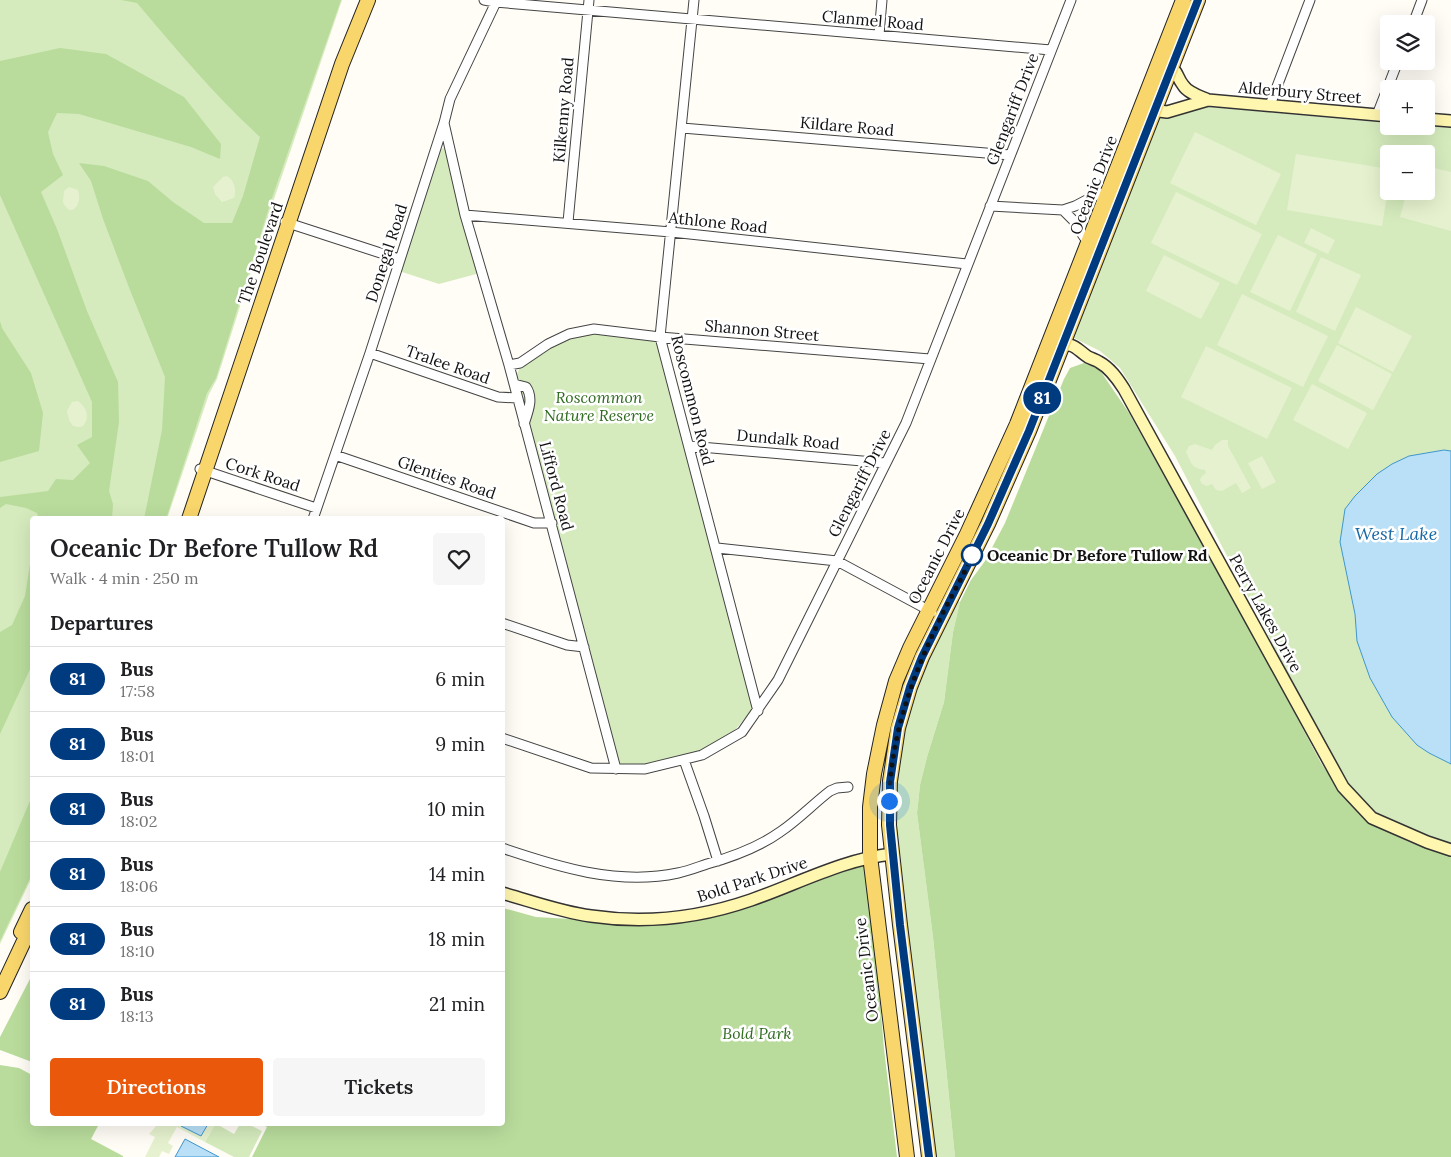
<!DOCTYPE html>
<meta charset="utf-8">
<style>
body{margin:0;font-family:Lora,serif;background:#f6f6f6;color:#202124;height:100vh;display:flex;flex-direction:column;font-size:19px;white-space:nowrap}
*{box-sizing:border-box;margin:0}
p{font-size:16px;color:#757577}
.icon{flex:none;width:28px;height:28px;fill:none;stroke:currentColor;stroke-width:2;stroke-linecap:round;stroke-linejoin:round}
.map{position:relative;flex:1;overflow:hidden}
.drawer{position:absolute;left:30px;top:516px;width:475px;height:610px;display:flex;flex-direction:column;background:#fff;border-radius:5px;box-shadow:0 5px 20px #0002}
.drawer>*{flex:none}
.badge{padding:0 10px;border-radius:16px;font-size:18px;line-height:32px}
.fabs{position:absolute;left:1380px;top:15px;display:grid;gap:10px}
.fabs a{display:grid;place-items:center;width:55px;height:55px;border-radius:5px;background:#fff;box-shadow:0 5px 20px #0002;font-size:25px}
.you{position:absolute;width:25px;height:25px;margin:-12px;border:4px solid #fff;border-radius:50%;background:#1a73e8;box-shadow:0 0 0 8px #1a73e833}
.map>.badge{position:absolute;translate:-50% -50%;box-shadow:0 0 0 2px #fff}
h2{padding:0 20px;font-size:19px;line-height:45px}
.round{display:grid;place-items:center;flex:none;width:52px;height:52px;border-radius:5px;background:#f6f6f6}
.head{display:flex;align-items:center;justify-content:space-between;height:85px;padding:0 20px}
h1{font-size:24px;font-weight:600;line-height:38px}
.action{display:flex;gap:10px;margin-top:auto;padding:10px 20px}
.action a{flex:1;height:58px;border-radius:5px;background:#ea580c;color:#fff;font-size:20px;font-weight:600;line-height:58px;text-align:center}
.action a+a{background:#f6f6f6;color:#202124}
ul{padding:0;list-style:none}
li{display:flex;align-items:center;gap:15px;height:65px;padding:0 20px;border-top:1px solid #e0e0e0}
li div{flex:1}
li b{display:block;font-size:19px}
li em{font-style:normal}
li .badge{min-width:55px;font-weight:700;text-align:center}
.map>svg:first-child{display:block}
.green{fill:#d5ebbd;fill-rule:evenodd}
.forest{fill:#b9dc9c}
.pitch{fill:#e6f2cf}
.water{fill:#b9e0f7;stroke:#3f96cf}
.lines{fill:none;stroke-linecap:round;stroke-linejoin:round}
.street-casing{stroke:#444;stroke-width:11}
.secondary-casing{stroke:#333;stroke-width:14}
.primary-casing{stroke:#222;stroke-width:16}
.street{stroke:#fff;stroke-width:9}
.secondary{stroke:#fff6b0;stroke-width:11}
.primary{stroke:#f9d66b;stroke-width:14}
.line-casing{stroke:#fff;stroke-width:11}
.line{stroke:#003b80;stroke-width:8}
.walk{stroke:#111;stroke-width:5;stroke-dasharray:0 9}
.stop-dot{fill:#fff;stroke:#003b80;stroke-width:2.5}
.labels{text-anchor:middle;stroke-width:5;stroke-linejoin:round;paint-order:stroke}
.street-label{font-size:16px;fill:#111;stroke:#fff}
.park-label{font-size:16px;font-style:italic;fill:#2f6b1f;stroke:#fff}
.stop-label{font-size:16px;font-weight:bold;fill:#111;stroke:#fff;text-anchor:start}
.water-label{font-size:18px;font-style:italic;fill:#1768a6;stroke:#fff}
</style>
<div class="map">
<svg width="1451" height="1157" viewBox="0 0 1451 1157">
<rect width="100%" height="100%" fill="#fffdf5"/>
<path class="green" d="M0,0H342L274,199L217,379L209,394L167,519H32V877L0,944Z
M1198,106L1389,123V126H1426L1451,128V844C1418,834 1382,823 1358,797C1352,791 1347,782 1341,775L1175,456L1120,368L1100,351L1070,336L1156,117ZM1389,154H1426V191H1389Z
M443,148L447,150L480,273L439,284L399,271L440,150Z
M590,333L656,340L659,344L685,451L753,706L751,711L735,730L696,753L635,767L620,764L517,378V374L520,367L550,347L564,340Z
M954,599L960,602L953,632L944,702L927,757L920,785L917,813L933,937L955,1157H933L893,824L897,756L914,689Z
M215,1124H221L220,1126L234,1134L240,1124H248L262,1131L249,1157H234L205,1142Z"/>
<path class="forest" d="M121,0H341L272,198L216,378L207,393L166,519H144L162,430L165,377L130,290L103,219L91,181L79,163L104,166L148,181L173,202L204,223H232L243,196L260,137C215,96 176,49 137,3Z
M60,48L106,54L184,97L221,144L220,159L191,147L79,114L57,113L48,132L53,154L63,175L41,192L57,229L87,311L118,382L119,422L109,491L113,504L112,519H39L37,513L26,508L6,504L0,508V497L48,491L56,479L73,480L90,463L77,445L92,437V402L0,195V61Z
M0,321L2,328L31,373L43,413L39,451L0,462Z
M1084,363L1099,369L1129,413L1246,622L1321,763C1356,817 1389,839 1451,856V1157H955L933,937L917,813L920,785L927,757L944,702L953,632L960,602L971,580L985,561L1005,523L1064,379L1070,368Z
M30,564L32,565V665L0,734V632L12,625L25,596Z
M32,796V874L0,941V872Z
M868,859L884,1049L897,1157H252L267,1127L261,1124H502L503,908L536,917L658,924Z
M32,975V1062L0,1050V1037Z
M0,1065L19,1068L32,1075V1124H99L91,1139L123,1156V1157H0Z"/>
<path class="pitch" d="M1195,132L1281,174L1256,225L1170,183Z
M1296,154L1389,169V183L1382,226L1287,210Z
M1426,166L1451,172V231L1400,217L1407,191H1426Z
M227,176C234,180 237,190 234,198L222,202L215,194L213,187L223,177Z
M69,187L78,190C83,204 71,220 63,202L64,191Z
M1176,192L1262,234L1237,285L1151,243Z
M1311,228L1335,240L1328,254L1304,243Z
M1278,235L1317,254L1290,311L1250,292Z
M1164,255L1220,283L1201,319L1146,291Z
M1321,257L1361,275L1335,331L1296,312Z
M1242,294L1328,336L1303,387L1217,345Z
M1356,307L1412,336L1393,372L1338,343Z
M1337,345L1392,374L1373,410L1318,381Z
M1206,346L1292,388L1267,439L1181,397Z
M1312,384L1367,413L1348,449L1293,420Z
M78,401C87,408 90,417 83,426C71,430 69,421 67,411L72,402Z
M1222,440H1228V446L1251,488L1242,493L1236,483L1222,491L1216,490L1212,484L1207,486L1202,484L1200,480L1202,476L1206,473L1205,470C1191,468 1192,464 1186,452L1189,446L1195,444L1212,450L1215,445Z
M1262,456L1276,482L1262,489L1248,463Z
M158,1124L162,1125L215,1124L205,1142L177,1127L168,1143L173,1146L169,1154L162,1151L159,1157H145L155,1137L149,1134Z"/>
<path class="water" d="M1444,450L1451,451V764L1429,753L1417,745L1392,717L1370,678L1357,641L1355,614L1340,542L1345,509L1355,496L1377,474L1392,464L1409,456Z
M182,1124H208L201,1136L181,1126Z
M185,1139L219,1157H175Z"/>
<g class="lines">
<defs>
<path id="street" d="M484,0L495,2L1051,50
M694,0L660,337L758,711
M1413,24L1422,0
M879,35L882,0
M1270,105L1310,0
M1377,115L1398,61
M444,123L465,215L509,365L616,769
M682,128L1010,155
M990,206L1063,210L1075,206L1094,196L1103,193L1110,197
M1063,210L1073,220L1084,237L1094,240
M465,215L671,232L967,264
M285,222L399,259
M568,222L589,0
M370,353L498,397L517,398
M509,365L520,363L548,344L569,334L594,329L660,337L930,359
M514,384L526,387C534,398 528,412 524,424
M689,446L885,463
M335,455L534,523H552
M200,469L316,508
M313,519L370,353L444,123L450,99L497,0
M717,548L837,561L932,612
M502,623L567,645L584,647
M502,738L591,768L645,769L702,755L742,732L778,680L906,423L1071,0
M684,760L704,816L718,861
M502,848C558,867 618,886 678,873C688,871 698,867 707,864C732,857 759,847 780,832C798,820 813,804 830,791L837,788L848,787"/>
<path id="secondary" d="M1163,66C1179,68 1175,75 1183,85C1188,93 1199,96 1208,100L1389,116
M1148,106L1159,111L1167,112L1208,100
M1426,119L1451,121
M1056,348C1073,340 1076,349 1088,357C1092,359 1096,360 1099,362C1110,368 1117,378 1124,389L1343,787L1372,818L1427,842L1451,850
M502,893C531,901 561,912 591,916C645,924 699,918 751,900C797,884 844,859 892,854"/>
<path id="primary" d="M189,519L342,64L368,0
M21,932L32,909
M0,992L32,924
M907,1157L870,856V807L874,774L884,725L896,681L910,648L967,534L1017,424L1183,0
M929,1157L900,925L889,825L890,781L898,728L910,687L922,657L988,524L1029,431L1198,0"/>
</defs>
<use href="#street" class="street-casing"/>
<use href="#secondary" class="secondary-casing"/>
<use href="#primary" class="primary-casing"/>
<use href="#street" class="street"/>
<use href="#secondary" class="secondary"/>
<use href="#primary" class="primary"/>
</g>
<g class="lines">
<defs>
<path id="line" d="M929,1157L900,925L890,825V782L898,728L910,687L922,657L988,524L1029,431L1198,0"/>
</defs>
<use href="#line" class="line-casing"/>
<use href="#line" class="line"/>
<path class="walk" d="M889,801C891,734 913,674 942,615C951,596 966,572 972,555"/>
</g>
<circle class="stop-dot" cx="972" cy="555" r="10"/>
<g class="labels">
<g class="street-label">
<text transform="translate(873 20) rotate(5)" y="6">Clanmel Road</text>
<text transform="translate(1300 92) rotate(5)" y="6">Alderbury Street</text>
<text transform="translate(1012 109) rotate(-69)" y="6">Glengariff Drive</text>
<text transform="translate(563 110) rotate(-85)" y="6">Kilkenny Road</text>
<text transform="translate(847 126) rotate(5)" y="6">Kildare Road</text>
<text transform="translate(1093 185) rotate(-69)" y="6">Oceanic Drive</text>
<text transform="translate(718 222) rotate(6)" y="6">Athlone Road</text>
<text transform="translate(260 253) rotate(-71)" y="6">The Boulevard</text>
<text transform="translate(386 253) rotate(-72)" y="6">Donegal Road</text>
<text transform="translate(762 330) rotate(5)" y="6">Shannon Street</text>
<text transform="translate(448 364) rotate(19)" y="6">Tralee Road</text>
<text transform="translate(693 400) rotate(76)" y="6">Roscommon Road</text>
<text transform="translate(788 439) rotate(5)" y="6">Dundalk Road</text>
<text transform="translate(263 474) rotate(18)" y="6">Cork Road</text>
<text transform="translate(447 477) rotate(19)" y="6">Glenties Road</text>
<text transform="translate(859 483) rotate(-63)" y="6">Glengariff Drive</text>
<text transform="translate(557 486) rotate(75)" y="6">Lifford Road</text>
<text transform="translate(936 556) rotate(-63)" y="6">Oceanic Drive</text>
<text transform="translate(1266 613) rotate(61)" y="6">Perry Lakes Drive</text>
<text transform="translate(752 879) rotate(-18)" y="6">Bold Park Drive</text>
<text transform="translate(866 970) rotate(-97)" y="6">Oceanic Drive</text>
</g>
<g class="park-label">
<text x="599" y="403">Roscommon<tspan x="599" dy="18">Nature Reserve</tspan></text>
<text x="757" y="1039">Bold Park</text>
</g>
<g class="stop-label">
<text x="987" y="561">Oceanic Dr Before Tullow Rd</text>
</g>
<g class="water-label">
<text x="1396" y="540">West Lake</text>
</g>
</g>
</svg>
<div class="fabs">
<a><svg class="icon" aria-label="layers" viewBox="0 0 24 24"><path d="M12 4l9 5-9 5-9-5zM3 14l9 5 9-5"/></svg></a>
<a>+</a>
<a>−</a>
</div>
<div class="you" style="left:889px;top:801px"></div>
<b class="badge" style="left:1042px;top:398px;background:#003b80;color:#fff">81</b>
<section class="drawer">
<div class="head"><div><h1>Oceanic Dr Before Tullow Rd</h1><p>Walk · 4 min · 250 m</p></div><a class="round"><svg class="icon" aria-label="heart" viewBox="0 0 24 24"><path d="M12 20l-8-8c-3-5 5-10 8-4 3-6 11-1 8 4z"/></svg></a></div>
<h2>Departures</h2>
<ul>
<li><span class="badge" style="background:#003b80;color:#fff">81</span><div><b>Bus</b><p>17:58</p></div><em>6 min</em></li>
<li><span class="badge" style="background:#003b80;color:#fff">81</span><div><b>Bus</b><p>18:01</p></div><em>9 min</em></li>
<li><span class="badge" style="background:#003b80;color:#fff">81</span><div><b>Bus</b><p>18:02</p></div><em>10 min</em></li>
<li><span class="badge" style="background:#003b80;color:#fff">81</span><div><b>Bus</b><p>18:06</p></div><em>14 min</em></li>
<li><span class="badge" style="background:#003b80;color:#fff">81</span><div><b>Bus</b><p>18:10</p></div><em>18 min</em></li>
<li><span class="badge" style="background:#003b80;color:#fff">81</span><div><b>Bus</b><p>18:13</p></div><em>21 min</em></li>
</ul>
<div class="action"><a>Directions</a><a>Tickets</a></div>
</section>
</div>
